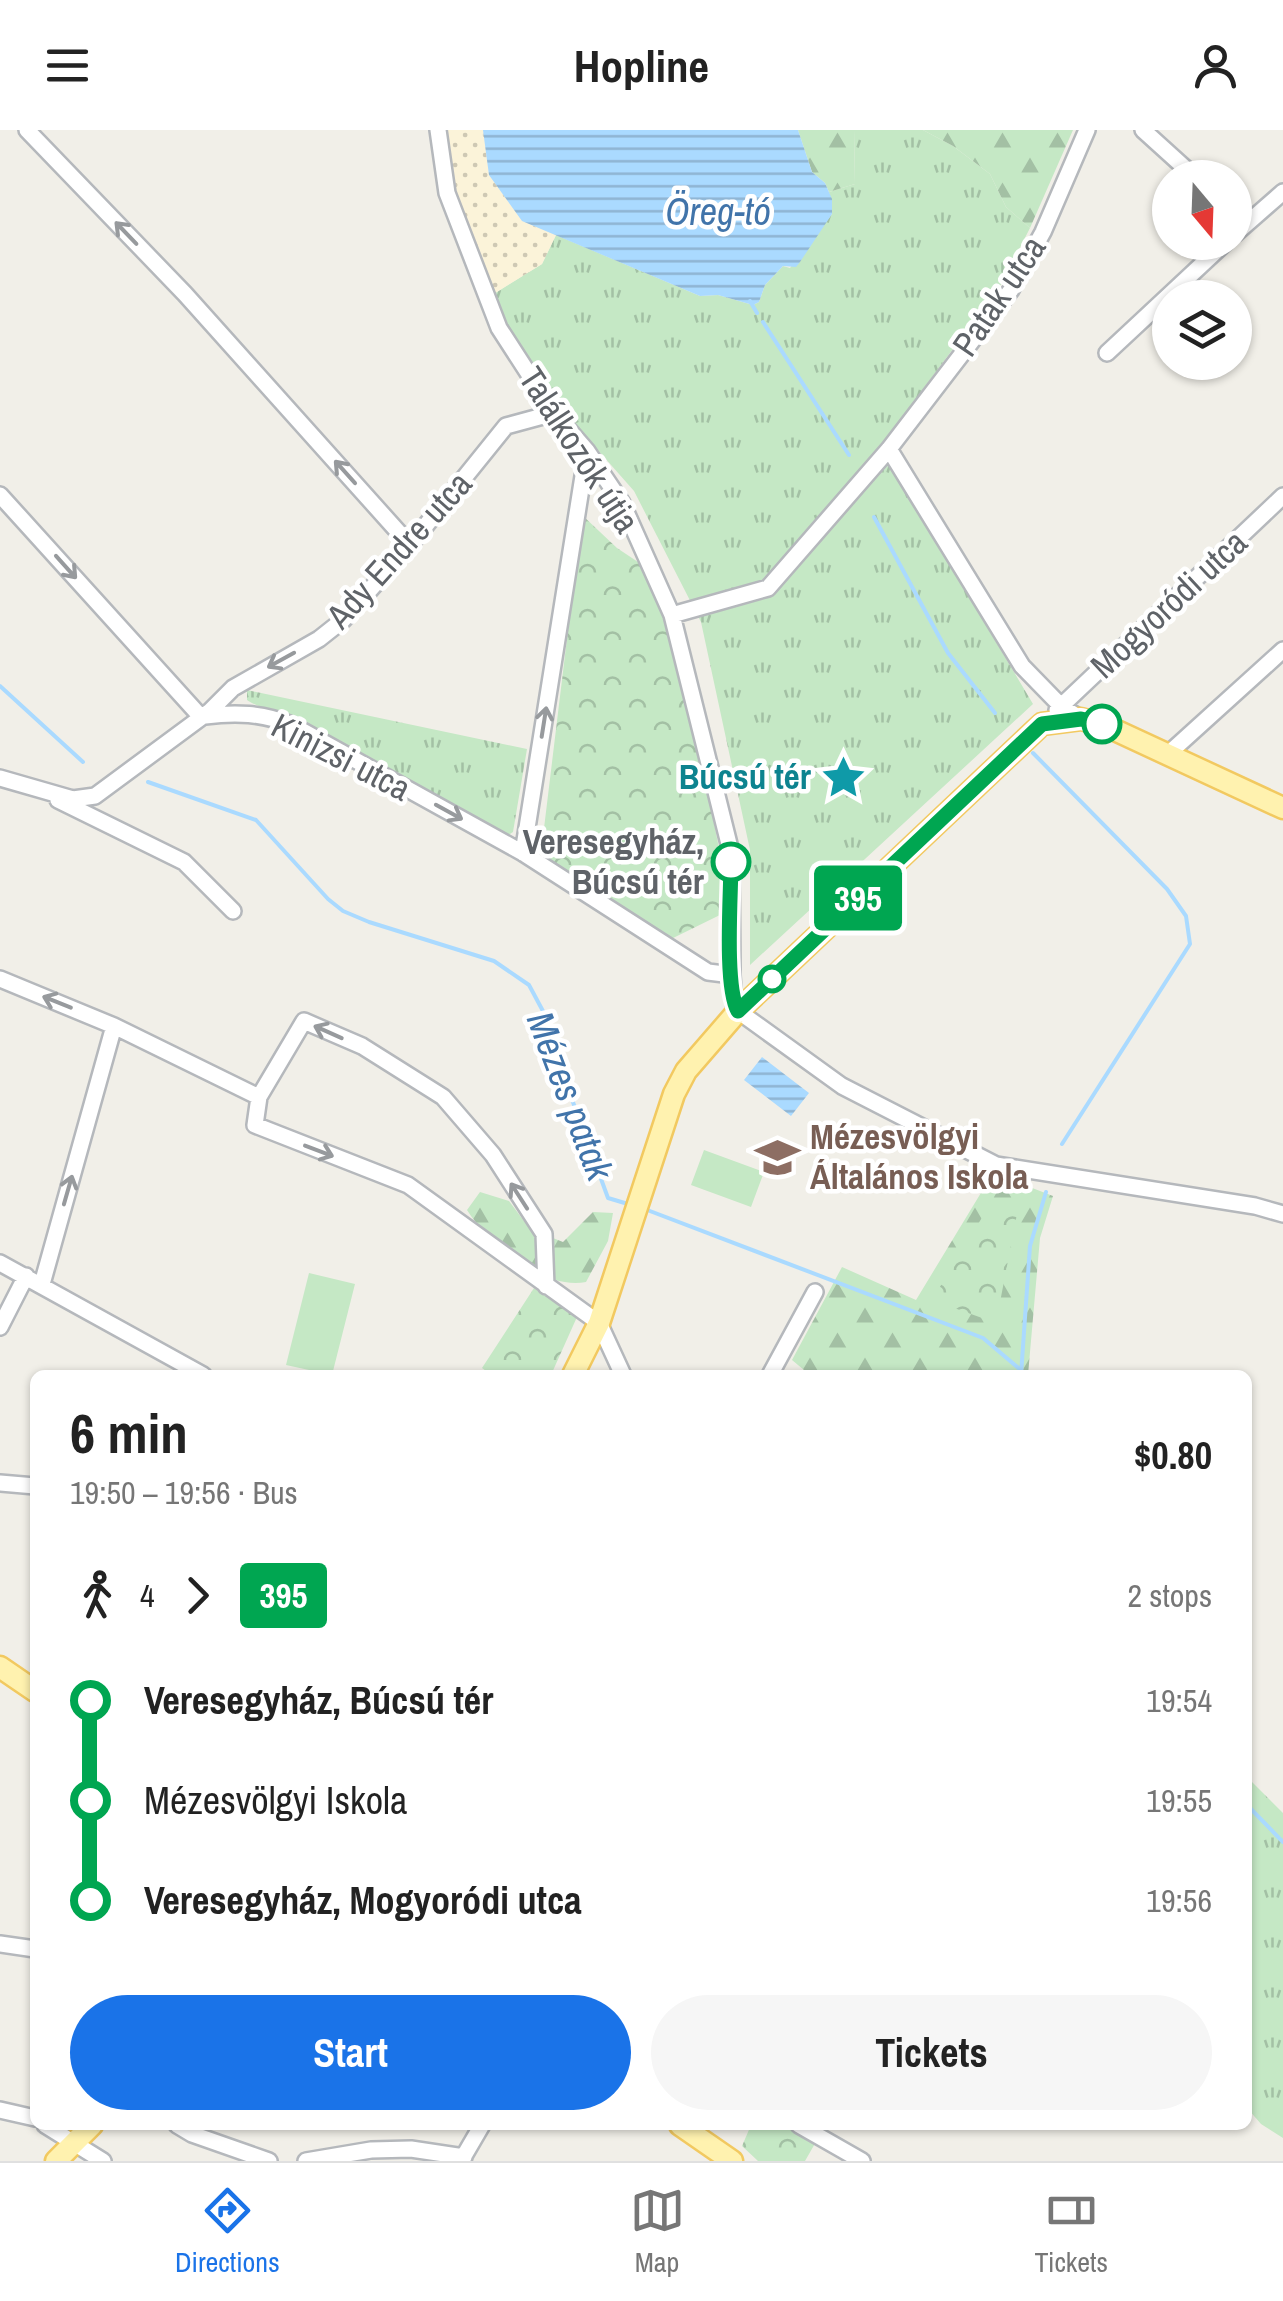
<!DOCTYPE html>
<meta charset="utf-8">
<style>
body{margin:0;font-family:"Archivo Narrow",sans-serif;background:#f6f6f6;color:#222;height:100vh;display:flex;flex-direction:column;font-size:38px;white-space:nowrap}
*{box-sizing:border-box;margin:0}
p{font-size:32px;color:#767676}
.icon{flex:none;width:55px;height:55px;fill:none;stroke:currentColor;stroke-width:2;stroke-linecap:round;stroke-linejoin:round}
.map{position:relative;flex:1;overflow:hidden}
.details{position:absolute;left:30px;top:1240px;width:1222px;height:760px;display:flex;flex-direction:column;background:#fff;border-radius:15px;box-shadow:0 2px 8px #0004}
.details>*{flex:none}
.badge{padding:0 20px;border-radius:8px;font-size:35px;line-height:65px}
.needle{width:65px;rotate:161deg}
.controls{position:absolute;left:1152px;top:30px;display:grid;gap:20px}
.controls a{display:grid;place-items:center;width:100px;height:100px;border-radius:50%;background:#fff;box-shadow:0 2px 8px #0004;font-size:50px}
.map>.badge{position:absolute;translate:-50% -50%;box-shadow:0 0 0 5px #fff}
.legs{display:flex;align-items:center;gap:15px;height:110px;padding:0 40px;font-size:32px}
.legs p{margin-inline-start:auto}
.summary{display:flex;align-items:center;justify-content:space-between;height:170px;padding:0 40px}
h1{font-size:55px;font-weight:700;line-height:75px}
.action{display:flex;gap:20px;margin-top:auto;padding:20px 40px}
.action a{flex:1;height:115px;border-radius:60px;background:#1a73e8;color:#fff;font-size:40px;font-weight:700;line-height:115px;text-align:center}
.action a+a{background:#f6f6f6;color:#222}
ul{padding:0 40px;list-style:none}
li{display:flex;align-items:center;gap:35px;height:100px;font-size:38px}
li i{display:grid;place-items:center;width:15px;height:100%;margin:0 12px;background:currentColor}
li i::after{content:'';width:25px;height:25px;margin:-12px;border:8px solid;border-radius:50%;background:#fff}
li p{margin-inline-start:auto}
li:first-child i{background:linear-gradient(#0000 50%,currentColor 0)}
li:last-child i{background:linear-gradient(currentColor 50%,#0000 0)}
header{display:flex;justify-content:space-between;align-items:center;height:130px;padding:0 40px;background:#fff;font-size:45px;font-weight:700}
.tabs{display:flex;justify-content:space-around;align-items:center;height:140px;border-top:2px solid #e0e0e0;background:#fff;font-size:28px;color:#767676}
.tabs a{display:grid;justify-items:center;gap:5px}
.tabs .active{color:#1a73e8}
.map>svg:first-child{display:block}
.grass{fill:url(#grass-tufts)}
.forest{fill:url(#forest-firs)}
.sand{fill:url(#sand-dots)}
.park{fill:url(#park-crowns)}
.pitch{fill:#c5e8c5}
.water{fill:url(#water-rules)}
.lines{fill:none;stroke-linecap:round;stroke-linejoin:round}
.stream{stroke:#aadaff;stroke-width:4}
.minor-casing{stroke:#b5b8bc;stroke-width:20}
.major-casing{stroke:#f2c960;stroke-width:25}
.minor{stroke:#fff;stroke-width:15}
.major{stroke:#fff2af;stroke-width:20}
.oneway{stroke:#979a9d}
.line-1-casing{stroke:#fff;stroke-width:22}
.line-1{stroke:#00a651;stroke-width:15}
.stop-1-dot{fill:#fff;stroke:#00a651;stroke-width:5}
.labels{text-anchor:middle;stroke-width:9;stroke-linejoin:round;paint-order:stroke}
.street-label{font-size:35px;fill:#5f6368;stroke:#fff}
.culture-label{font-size:35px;font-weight:bold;fill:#0d838f;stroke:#fff;text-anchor:end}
.stop-label{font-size:35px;font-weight:bold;fill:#5f6368;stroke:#fff;text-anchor:end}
.education-label{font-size:35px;font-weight:bold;fill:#785e54;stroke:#fff;text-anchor:start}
.water-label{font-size:38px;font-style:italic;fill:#4174aa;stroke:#fff}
</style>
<header><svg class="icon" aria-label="menu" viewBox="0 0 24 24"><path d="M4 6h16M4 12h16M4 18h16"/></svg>Hopline<svg class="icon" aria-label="person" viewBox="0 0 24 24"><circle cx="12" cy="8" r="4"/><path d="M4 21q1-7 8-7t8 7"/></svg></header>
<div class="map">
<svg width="1283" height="2031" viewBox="0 0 1283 2031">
<defs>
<pattern id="grass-tufts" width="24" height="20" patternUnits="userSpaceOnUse" patternTransform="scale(2.5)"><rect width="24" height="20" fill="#c5e8c5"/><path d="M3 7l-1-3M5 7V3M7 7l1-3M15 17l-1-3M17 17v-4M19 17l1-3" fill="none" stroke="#a3c0a4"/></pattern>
<pattern id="forest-firs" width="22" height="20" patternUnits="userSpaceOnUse" patternTransform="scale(2.5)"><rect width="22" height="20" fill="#c5e8c5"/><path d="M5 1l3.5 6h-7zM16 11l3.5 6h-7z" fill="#a3c0a4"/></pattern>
<pattern id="sand-dots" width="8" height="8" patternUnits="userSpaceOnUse" patternTransform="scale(2.5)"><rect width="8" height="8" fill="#fbf3d9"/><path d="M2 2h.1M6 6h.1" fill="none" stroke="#cec8b4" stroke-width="1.8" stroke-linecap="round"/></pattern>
<pattern id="park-crowns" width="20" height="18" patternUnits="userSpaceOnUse" patternTransform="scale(2.5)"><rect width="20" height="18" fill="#c5e8c5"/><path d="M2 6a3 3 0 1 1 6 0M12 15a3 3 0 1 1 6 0" fill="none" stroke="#a3c0a4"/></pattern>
<pattern id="water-rules" width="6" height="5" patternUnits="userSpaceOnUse" patternTransform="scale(2.5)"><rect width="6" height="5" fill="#aadaff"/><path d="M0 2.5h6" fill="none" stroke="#8eb4d2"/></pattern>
</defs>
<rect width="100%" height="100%" fill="#f1efe8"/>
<path class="grass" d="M854,0H923L953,16L990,44L1006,77L1030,98L1002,153L880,317L1033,574L750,835V720L701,492L634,361L543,258L526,233L492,165L542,134L556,105L700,166L718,165L753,175L759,172L765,155L783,136L790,138L832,84L829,62L855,54Z
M247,560L527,619L513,702L505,707L501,705L303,592C287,584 258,578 247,570Z
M1248,1648L1283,1683V2008L1261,1994L1248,1979Z"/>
<path class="forest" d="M798,0H854L855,54L829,62L825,53L812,42Z
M923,0H1073L1030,98L1006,77L990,44L953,16Z
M993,1043L1053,1066L1040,1108L1028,1245H810L792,1230L842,1137L916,1170Z
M480,1062L509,1071L530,1099L563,1112L593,1082L613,1083L608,1111L586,1152C543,1160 489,1115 467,1080Z"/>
<path class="sand" d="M447,0H483L489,45L522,91L556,105L542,134L492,165L457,64Z"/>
<path class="park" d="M582,385L617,418L641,434L672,485L720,723L722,784L669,810L541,723Z
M989,1076L1017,1084L996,1193L932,1170Z
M534,1158L577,1187L551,1245H483L486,1241L482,1238Z
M751,1995H788L817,2010L805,2031H758L742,2016Z"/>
<path class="pitch" d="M704,1020L764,1042L751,1077L691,1055Z
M309,1143L355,1154L332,1245L286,1235Z"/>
<path class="water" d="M483,0H798L812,42L825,53L832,69V84L800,132L796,137L783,136L765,155L759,172L753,175L718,165L700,166L522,91L489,45Z
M762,927L809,963L791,986L744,950Z"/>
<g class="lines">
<path class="stream" d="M750,171L757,183
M763,192L849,325
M874,387L948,523L995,583
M0,556L83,632
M1033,623L1167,759L1186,786L1190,814L1062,1014
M148,652L256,690L328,769L343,781L369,792L494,831L529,855L544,883L570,964L608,1068L628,1074
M642,1078L983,1208L1022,1241
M1021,1245L1030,1116L1046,1062
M1248,1676L1283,1712"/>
<defs>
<path id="minor" d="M27,0L185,164L410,415
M438,0L447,63L499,198L554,283L587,321L622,373L672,485L731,722L732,845L734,874L738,881L842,956L996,1035L1255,1076L1283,1084
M1143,0L1196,48
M1235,104L1283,62
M1107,223L1226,112
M889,319L1022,536L1061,576L1081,589
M0,365L201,587
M672,485L768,458L889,319L1011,160L1043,102L1087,0
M1057,580L1283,366
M205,586C236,582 262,583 292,595L523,723L708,842L732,845
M1167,625L1283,520
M0,648L73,669L95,666L210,581L233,558L319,509L343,490L410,415L506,296L554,283
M58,670L184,732L233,781
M523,723L587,321
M0,849L114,896L259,967
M0,1133L203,1245
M42,1154L114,896
M546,1156L544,1104L493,1025L443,967L362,916L304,891L259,967L255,995L408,1055L599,1193L623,1245
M0,1197L26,1146
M770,1245L815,1162
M0,1353L35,1356
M0,1814L35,1819
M0,1980L35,1988
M45,1995L103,2031
M177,1995L192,2004L269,2031
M799,1995L862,2031
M306,2031L371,2020L411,2019L464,2027
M461,2031L482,1995"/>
<path id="major" d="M573,1245L599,1193L674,964L686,941L738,881L1042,594L1081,589L1104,595L1283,678
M0,1537L35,1561
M680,1995L732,2031
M56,2031L92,1995"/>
</defs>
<use href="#minor" class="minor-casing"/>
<use href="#major" class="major-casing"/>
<use href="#minor" class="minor"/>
<use href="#major" class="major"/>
</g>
<defs><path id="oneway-shaft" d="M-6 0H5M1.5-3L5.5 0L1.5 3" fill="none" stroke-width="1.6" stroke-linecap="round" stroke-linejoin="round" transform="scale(2.5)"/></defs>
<g class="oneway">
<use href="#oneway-shaft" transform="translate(126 103) rotate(-134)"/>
<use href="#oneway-shaft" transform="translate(345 342) rotate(-132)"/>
<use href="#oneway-shaft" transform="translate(66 437) rotate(48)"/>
<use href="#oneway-shaft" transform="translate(281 530) rotate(151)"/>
<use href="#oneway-shaft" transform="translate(544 592) rotate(-81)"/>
<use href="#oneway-shaft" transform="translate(449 682) rotate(29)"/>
<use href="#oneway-shaft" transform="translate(57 872) rotate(-158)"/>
<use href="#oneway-shaft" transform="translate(328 902) rotate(-156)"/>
<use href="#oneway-shaft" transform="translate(319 1021) rotate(21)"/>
<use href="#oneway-shaft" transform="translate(68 1060) rotate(-74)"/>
<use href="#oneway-shaft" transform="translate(519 1066) rotate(-123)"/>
</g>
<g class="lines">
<defs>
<path id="line-1" d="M731,732C731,763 724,857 738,881L1042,594L1081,589L1102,594"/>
</defs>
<use href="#line-1" class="line-1-casing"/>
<use href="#line-1" class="line-1"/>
</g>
<defs>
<symbol id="sight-bare" viewBox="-9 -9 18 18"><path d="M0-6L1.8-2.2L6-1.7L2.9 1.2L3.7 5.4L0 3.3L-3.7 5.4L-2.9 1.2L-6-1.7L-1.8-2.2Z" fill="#0f9aa8" stroke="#fff" stroke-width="2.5" paint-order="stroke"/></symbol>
<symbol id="school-bare" viewBox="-9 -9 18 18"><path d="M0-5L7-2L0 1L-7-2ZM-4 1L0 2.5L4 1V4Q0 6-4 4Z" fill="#8d6e63" stroke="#fff" stroke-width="2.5" paint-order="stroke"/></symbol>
</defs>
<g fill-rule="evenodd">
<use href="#sight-bare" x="812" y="616" width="63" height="63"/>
<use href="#school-bare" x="746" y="996" width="63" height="63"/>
</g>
<g class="stop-1-dot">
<circle cx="1102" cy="594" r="18"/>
<circle cx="731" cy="732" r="18"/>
<circle cx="772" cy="849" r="12"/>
</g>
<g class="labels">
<g class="street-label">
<text transform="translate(999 166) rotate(-56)" y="12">Patak utca</text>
<text transform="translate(579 320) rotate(57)" y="12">Találkozók útja</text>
<text transform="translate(399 420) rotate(-48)" y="12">Ady Endre utca</text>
<text transform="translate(1169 474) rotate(-43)" y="12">Mogyoródi utca</text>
<text transform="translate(341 627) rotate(27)" y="12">Kinizsi utca</text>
</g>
<g class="culture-label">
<text x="811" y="659">Búcsú tér</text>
</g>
<g class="stop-label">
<text x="704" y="724">Veresegyház,<tspan x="704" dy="40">Búcsú tér</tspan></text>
</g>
<g class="education-label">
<text x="810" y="1019">Mézesvölgyi<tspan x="810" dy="40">Általános Iskola</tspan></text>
</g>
<g class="water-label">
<text x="718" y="95">Öreg-tó</text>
<text transform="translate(570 966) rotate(69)" y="13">Mézes patak</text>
</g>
</g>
</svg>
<div class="controls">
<a><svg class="needle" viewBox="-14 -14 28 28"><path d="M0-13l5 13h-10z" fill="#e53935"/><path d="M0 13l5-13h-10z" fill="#767676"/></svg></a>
<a><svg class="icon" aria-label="layers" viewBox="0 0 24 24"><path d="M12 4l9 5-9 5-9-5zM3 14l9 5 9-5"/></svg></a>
</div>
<b class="badge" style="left:858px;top:768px;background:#00a651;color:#fff">395</b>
<section class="details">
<div class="summary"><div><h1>6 min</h1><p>19:50 – 19:56 · Bus</p></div><b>$0.80</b></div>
<div class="legs"><svg class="icon" aria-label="walk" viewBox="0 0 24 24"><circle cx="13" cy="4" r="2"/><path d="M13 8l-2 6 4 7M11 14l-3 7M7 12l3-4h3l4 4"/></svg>4<svg class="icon" aria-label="forward" viewBox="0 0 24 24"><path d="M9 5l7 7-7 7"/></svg><b class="badge" style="background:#00a651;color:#fff">395</b><p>2 stops</p></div>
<ul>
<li><i style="color:#00a651"></i><b>Veresegyház, Búcsú tér</b><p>19:54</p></li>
<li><i style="color:#00a651"></i><span>Mézesvölgyi Iskola</span><p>19:55</p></li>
<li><i style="color:#00a651"></i><b>Veresegyház, Mogyoródi utca</b><p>19:56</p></li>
</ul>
<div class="action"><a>Start</a><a>Tickets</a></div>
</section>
</div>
<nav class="tabs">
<a class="active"><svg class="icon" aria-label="directions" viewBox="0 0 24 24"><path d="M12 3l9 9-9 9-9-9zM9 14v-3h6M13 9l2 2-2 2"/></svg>Directions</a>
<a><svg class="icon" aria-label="map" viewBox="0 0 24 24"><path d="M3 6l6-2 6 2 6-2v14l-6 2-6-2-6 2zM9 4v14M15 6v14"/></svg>Map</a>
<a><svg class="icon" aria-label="tickets" viewBox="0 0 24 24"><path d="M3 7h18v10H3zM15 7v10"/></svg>Tickets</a>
</nav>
